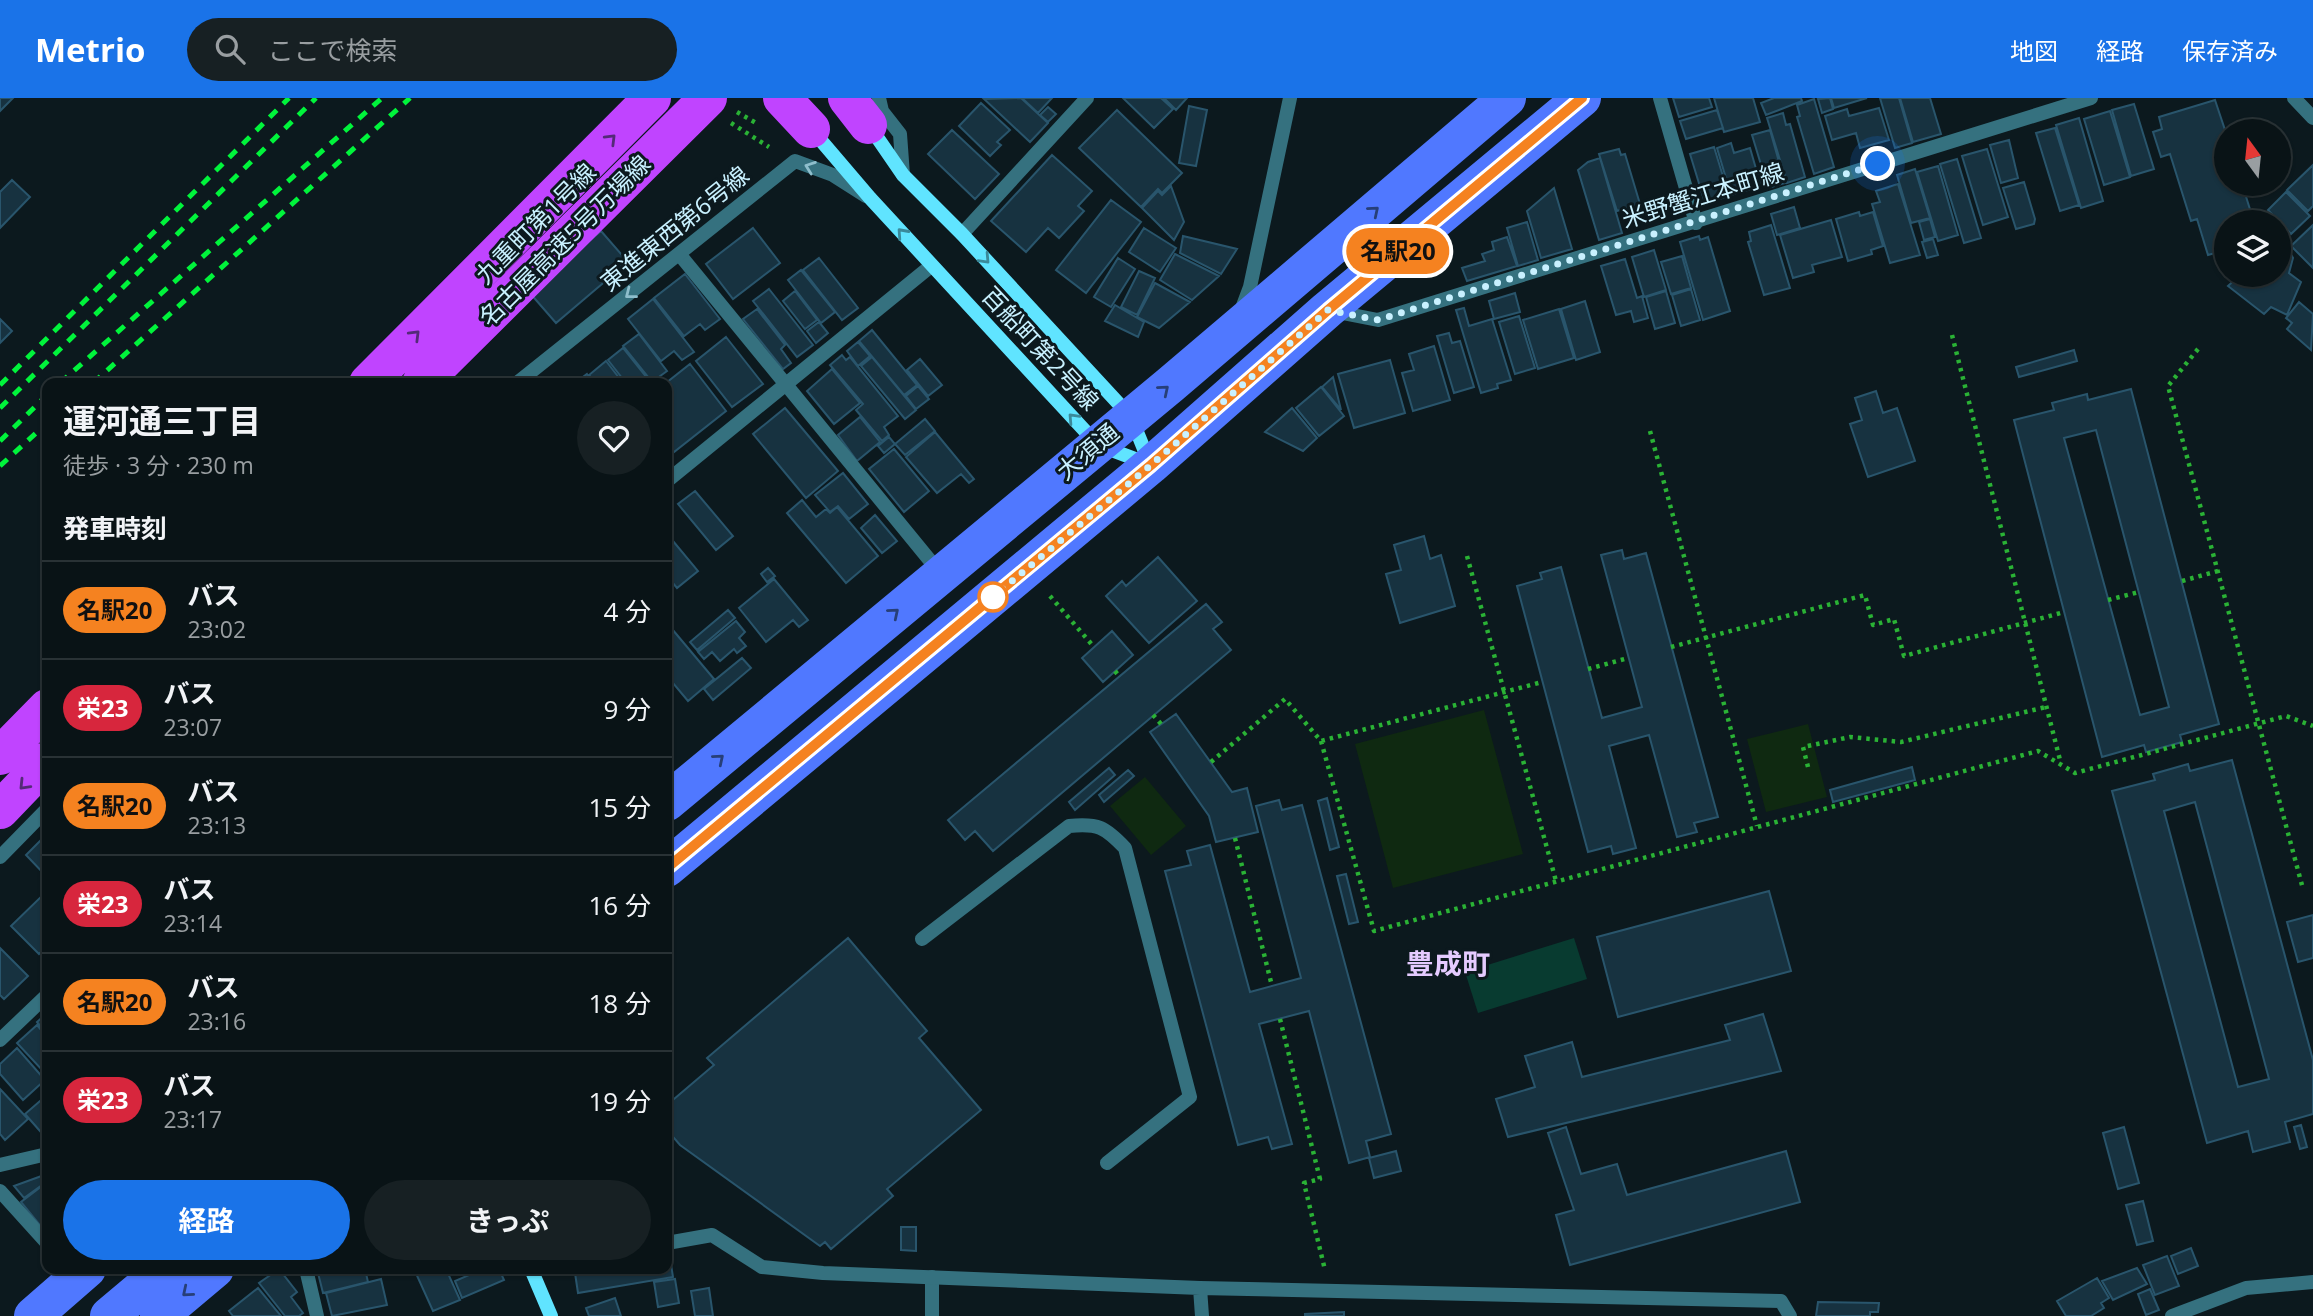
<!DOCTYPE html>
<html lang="ja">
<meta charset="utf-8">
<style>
body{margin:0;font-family:"Open Sans","Noto Sans JP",sans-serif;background:#172023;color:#f1f3f6;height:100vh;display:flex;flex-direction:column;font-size:26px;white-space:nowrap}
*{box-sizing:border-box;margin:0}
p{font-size:23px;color:#999ea1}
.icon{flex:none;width:38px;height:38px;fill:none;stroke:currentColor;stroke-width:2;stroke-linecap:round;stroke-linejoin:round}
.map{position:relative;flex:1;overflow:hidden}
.side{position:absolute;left:42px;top:280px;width:630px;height:896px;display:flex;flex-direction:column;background:#091316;border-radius:14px;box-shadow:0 2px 5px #0004,0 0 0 2px #293235}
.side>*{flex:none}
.badge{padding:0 14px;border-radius:23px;font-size:24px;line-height:46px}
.needle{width:46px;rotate:345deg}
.buttons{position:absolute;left:2214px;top:21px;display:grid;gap:14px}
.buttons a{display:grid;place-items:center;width:77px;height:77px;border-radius:50%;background:#091316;box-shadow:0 2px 5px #0004,0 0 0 2px #293235;font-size:35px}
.you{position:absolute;width:35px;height:35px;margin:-18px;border:5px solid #fff;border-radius:50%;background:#1a73e8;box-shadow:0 0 0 10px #1a73e833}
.map>.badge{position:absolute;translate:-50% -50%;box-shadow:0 0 0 4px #fff}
h2{padding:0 21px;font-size:26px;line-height:63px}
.round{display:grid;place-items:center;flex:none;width:74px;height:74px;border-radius:37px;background:#172023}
.overview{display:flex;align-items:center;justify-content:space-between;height:119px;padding:0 21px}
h1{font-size:33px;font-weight:700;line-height:52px}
.primary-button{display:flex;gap:14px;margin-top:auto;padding:14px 21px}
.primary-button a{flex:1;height:80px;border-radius:42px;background:#1a73e8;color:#fff;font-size:28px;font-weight:700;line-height:80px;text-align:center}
.primary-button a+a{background:#172023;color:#f1f3f6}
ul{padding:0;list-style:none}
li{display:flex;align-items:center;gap:21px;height:98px;padding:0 21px;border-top:2px solid #293235}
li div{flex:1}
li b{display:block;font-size:26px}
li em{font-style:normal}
li .badge{min-width:77px;font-weight:700;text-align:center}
header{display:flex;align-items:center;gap:42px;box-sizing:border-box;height:98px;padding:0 35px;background:#1a73e8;color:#fff}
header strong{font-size:33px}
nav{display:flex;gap:38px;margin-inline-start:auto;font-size:24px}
.search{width:490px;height:63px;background:#172023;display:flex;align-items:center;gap:18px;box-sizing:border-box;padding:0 24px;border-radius:38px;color:#999ea1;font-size:26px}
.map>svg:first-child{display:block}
.green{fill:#0f2911}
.water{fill:#083b30}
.building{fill:#173240;stroke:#29556c;stroke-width:2;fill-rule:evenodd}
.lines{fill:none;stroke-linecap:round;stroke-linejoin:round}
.path{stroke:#2ab235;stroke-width:4.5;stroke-dasharray:3.5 5;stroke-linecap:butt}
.lane{stroke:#35717f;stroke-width:14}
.street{stroke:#35717f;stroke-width:14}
.secondary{stroke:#60e4ff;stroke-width:14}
.primary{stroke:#5078ff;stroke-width:38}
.highway{stroke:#c044ff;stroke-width:38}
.rail{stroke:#00f43b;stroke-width:5;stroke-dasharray:10 9;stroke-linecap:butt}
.oneway{stroke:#542a78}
.oneway2{stroke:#8ebecc}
.oneway3{stroke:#273f78}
.oneway4{stroke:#3a899a}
.line-casing{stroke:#fff;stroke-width:16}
.line{stroke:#f58220;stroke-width:10}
.walk{stroke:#c9f1ff;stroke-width:7;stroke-dasharray:0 12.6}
.stop-dot{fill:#fff;stroke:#f58220;stroke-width:3.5}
.labels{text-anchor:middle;stroke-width:6;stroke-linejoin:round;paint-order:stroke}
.street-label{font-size:24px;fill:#c9f1ff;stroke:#0c191e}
.quarter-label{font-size:28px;font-weight:bold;fill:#e5cbff;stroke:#0c191e}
</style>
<header>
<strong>Metrio</strong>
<div class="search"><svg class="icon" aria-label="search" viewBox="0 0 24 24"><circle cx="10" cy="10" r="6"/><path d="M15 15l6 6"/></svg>ここで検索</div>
<nav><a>地図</a><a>経路</a><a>保存済み</a></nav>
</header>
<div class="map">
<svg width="2313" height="1218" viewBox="0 0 2313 1218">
<rect width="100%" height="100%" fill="#0c191e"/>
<path class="green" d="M1484,612L1523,756L1393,790L1355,646Z
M1808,626L1827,699L1766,714L1747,641Z
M1145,679L1186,728L1151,757L1110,708Z"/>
<path class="water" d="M1574,840L1587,881L1478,915L1465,874Z"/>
<path class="building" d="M0,0H13L0,13Z
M1021,0L1048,25L1030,44L984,1Z
M1022,0H1052L1038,15Z
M1123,0H1161L1173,11L1154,30Z
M1164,0H1187L1176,12Z
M1673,0H1709L1712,9L1679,19Z
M1714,0H1753L1760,24L1724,34Z
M1774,0H1801L1802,3L1766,17L1761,5Z
M1830,0L1833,11L1822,15L1818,1Z
M1831,0H1867L1834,10Z
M1880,0H1899L1912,45L1895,50Z
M1900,0H1930L1941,36L1913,44Z
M1814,1L1834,69L1814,76L1797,19L1800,18L1797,7Z
M2215,2L2226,35V86H2242L2254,124H2226V152L2208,157L2197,121L2191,123L2170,56L2161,59L2153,34L2162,31L2159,19Z
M981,5L1010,32L997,44L1001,47L990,58L959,28Z
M2134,6L2154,71L2131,78L2112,12Z
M1189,8L1207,12L1196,68L1179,65Z
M1048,9L1056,16L1048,24L1040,17Z
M1879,10L1889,42L1860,50L1856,35L1832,42L1825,18L1847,11L1849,18Z
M1117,12L1182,75L1162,95L1158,91L1141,109L1079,50Z
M1717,12L1723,30L1686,41L1680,23Z
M2110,13L2130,79L2104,87L2084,21Z
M1783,15L1786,27L1790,26L1805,79L1787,85L1767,20Z
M2079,20L2103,103L2081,110L2056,27Z
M2055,30L2079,107L2060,113L2036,35Z
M952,32L999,76L975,101L928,56Z
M1770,32L1785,85L1768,90L1752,37Z
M2009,42L2018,80L2001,85L1990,47Z
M1731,45L1734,55L1750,50L1761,88L1731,97L1717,50Z
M1714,49L1729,98L1705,105L1690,56Z
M1619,51L1621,57L1625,56L1640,106L1617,113L1599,56Z
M1987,51L2008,119L1983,127L1962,58Z
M1052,57L1092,93L1078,108L1084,113L1059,140L1048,130L1026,154L991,123Z
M1600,60L1622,135L1599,142L1578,72L1588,64Z
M1957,61L1981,140L1964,145L1940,66Z
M2313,67V108L2308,113L2287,92Z
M1938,68L1958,137L1938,143L1917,74Z
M1915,71L1930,120L1911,125L1897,77Z
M12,82L30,99L0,130V94Z
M2024,84L2035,121L2034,126L2016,131L2003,90Z
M1898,86L1920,157L1890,165L1872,106L1880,104L1876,93Z
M1171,88L1184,124L1174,142L1142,110L1158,93L1162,97Z
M1554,90L1572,151L1541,160L1527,113Z
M2286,94L2310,118L2291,136L2268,112Z
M1111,102L1141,124L1086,195L1056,172Z
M1794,109L1800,130L1777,137L1771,116Z
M1859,114L1860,118L1873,114L1883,148L1871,152L1872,156L1848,163L1836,121Z
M1930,121L1935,139L1924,142L1919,124Z
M1831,122L1842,159L1812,167L1814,174L1793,180L1780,137Z
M1527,124L1538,162L1518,168L1507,130Z
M1771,127L1790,190L1764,197L1748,144L1751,143L1749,134Z
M2313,127V170L2291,148Z
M753,130L780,165L733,201L706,166Z
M1144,130L1176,150L1160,174L1129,154Z
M601,133L628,164L556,225L529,194Z
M1183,138L1237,151L1221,176L1180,155Z
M1699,138L1700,142L1708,139L1730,213L1703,222L1680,144Z
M1507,139L1517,168L1467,183L1462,170L1485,163L1482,156L1494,152L1492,144Z
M2281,139L2293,160L2289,175L2301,184L2287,217L2271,209L2264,216L2228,188L2240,177H2278Z
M1933,141L1938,157L1927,160L1922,144Z
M1654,152L1666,192L1644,199L1632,159Z
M1175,156L1219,178L1192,202L1160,182Z
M1682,158L1691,190L1671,196L1661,164Z
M819,160L858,210L842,222L803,172Z
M1118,160L1135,171L1111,209L1094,199Z
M1625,161L1637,200L1642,198L1648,220L1634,224L1631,213L1616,217L1601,168Z
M801,172L835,214L821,225L788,182Z
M1139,173L1155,180L1137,217L1121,209Z
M685,176L720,221L705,232L700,226L684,238L654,200Z
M1155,185L1190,204L1159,230L1137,219Z
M769,191L813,247L797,259L753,203Z
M1691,191L1700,222L1681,228L1672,197Z
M795,193L817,222L805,231L783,203Z
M1666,193L1675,225L1655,231L1646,199Z
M1515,195L1520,214L1494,221L1489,203Z
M653,201L694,254L682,262L674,253L661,263L628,221Z
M1585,203L1600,254L1576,262L1561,211Z
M2299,204L2313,216L2311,252L2287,231L2292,225L2286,220Z
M1115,207L1144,224L1138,239L1105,223Z
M1464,210L1469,228L1492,221L1511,282L1497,286L1498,290L1481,295L1456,212Z
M757,211L785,247L781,251L791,265L783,271L743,221Z
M1559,211L1574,260L1538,271L1523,222Z
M1519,218L1535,270L1515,276L1499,224Z
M0,221L12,233L0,245Z
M819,224L828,235L816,245L807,233Z
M872,232L917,287L904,297L859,243Z
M1449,235L1452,245L1460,243L1474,289L1454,295L1437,238Z
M639,236L667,273L652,284L623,248Z
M726,239L763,286L732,309L696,263Z
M858,244L870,258L858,268L847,253Z
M1434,248L1450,302L1413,313L1402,275L1414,272L1409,256Z
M623,250L651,285H626L608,262Z
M2074,252L2077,263L2019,279L2016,269Z
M842,257L846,262L850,259L898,318L884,329L889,337L882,343L856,312L863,306L830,267Z
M872,259L916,312L905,321L861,268Z
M920,261L942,287L928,298L907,272Z
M1390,262L1405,315L1354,330L1338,276Z
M606,263L623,285H596L589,277Z
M690,266L726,313L674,354L667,345L666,285Z
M832,271L860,305L834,326L807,293Z
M587,276L594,285H575Z
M1333,279L1341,312L1322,289Z
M918,288L929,301L916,311L906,298Z
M1321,289L1344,318L1319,338L1296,310Z
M2131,291L2219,626L2180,637L2182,644L2146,654L2144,647L2102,659L2014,322L2054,312L2052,305L2087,296L2088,302ZM2096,332L2169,609L2140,617L2064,340Z
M1876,293L1883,315L1897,310L1915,363L1868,379L1850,326L1862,322L1855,300Z
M785,310L838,373L806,400L753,336Z
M1292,310L1317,340L1303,353L1265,334Z
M860,319L880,344L857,363L838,337Z
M925,321L935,333L905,357L895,346Z
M935,334L974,381L969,385L961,376L937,395L906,359Z
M889,339L895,346L884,355L878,348Z
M894,351L929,393L904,414L869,371Z
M843,375L868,406L849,421L838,408L830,414L815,397Z
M695,393L733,438L716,452L678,406Z
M802,402L816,419L826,411L830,415L837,409L878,458L846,485L787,415Z
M875,417L897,443L882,455L861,430Z
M668,437L698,473L677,490L667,478Z
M1424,438L1430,461L1441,457L1455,508L1400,525L1386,476L1401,472L1394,447Z
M1622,452L1624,461L1646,455L1718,719L1694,725L1697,734L1677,739L1649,637L1609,648L1636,750L1613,756L1611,748L1588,754L1517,488L1542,481L1540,475L1561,469L1602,620L1642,609L1601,457Z
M1158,459L1197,503L1149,545L1106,498L1122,483L1126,488Z
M768,470L775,478L767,484L761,476Z
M774,481L808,522L799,529L793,522L766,544L739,510Z
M1206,506L1222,524L1213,531L1231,552L993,753L975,733L965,742L948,722Z
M728,512L735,520L697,552L690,544Z
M736,523L745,534L739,540L746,548L737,555L734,551L720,563L712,554L704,561L698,554Z
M667,525L714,581L688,603L667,578Z
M1112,533L1133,557L1103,584L1082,560Z
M742,560L751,570L713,602L704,591Z
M1176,616L1232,694L1247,690L1258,734L1216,744L1209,718L1150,634Z
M2232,662L2313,962V1016L2285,1024L2290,1044L2253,1054L2248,1033L2207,1045L2112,693L2155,682L2153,676L2188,666L2190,673ZM2195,704L2269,981L2238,989L2164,713Z
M1912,669L1915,682L1833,704L1830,692Z
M1109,670L1115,677L1075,712L1069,704Z
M1128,672L1134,678L1104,704L1099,697Z
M1327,700L1339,749L1330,752L1318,703Z
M1279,702L1282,712L1302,707L1391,1036L1366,1043L1370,1059L1349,1065L1309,913L1259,926L1292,1046L1272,1051L1268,1039L1238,1047L1165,773L1191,767L1187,753L1210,747L1250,894L1301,880L1256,708Z
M47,736V779L26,757Z
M1346,776L1358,824L1349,826L1337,778Z
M47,793V848L39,856L11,828Z
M1769,793L1791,873L1618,919L1597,839Z
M2313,817V860L2298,864L2287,824Z
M848,840L927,933L919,940L981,1012L887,1091L893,1098L831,1151L825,1144L820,1148L680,1047L667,1032V1007L714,967L707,960Z
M0,850L28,878L4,901L0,897Z
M47,915V936L37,924Z
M1763,916L1781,973L1508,1039L1496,1001L1535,989L1525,958L1572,944L1582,979L1730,942L1725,927Z
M37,927L47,939V970L43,973L17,945Z
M17,950L45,982L23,1002L0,976V966Z
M0,991L28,1021L5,1042L0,1036Z
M47,997V1041L25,1016Z
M2301,1027L2307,1049L2300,1051L2294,1029Z
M1566,1029L1581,1076L1617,1066L1627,1097L1786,1053L1800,1104L1570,1167L1556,1117L1574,1112L1548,1035Z
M2124,1029L2139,1085L2118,1091L2103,1035Z
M1396,1053L1401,1073L1374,1080L1369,1060Z
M47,1076V1092L42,1087L24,1100L14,1088Z
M42,1088L47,1094V1136L21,1104Z
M2143,1103L2153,1143L2137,1147L2126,1107Z
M901,1129H916V1153L901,1152Z
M2191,1150L2198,1168L2178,1176L2171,1158Z
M2167,1158L2179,1188L2155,1197L2143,1167Z
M667,1160H670L673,1179L578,1195L575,1175L603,1171H667Z
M2137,1170L2147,1186L2113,1202L2102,1183Z
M279,1171L297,1194L291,1199L303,1215L299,1218H285L259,1185Z
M317,1171H365L368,1184L323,1195Z
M414,1171H446L460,1202L433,1213Z
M483,1171H499L504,1182L462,1200L455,1183Z
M2097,1180L2109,1200L2101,1205L2104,1210L2091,1218H2066L2057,1203Z
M381,1181L387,1207L332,1218L326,1195Z
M675,1181L679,1205L658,1209L654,1184Z
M258,1190L281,1218H233L229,1213Z
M709,1190L713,1218H695L691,1193Z
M2150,1191L2159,1212L2146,1217L2138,1196Z
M615,1200L621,1218H589L586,1210Z
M1818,1204L1879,1205L1878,1214H1870V1218H1816Z
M1344,1214V1218H1305V1216Z"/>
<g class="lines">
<path class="path" d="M737,14L756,25
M731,25L769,49
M1952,237L2061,666
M2198,251L2168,288L2303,791
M1650,333L1757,728
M1467,458L1556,783
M2182,483L2218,473
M1050,498L1094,549
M2108,502L2139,494
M1671,549L1865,497L1873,527L1894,521L1904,558L2064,514
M1588,571L1628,560
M1115,573L1119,578
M1153,617L1161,626
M1321,643L1374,833L2038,653L2075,675L2286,618L2313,628
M1211,664L1285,601L1321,643L1542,584
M1808,669L1803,649L1850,639L1901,644L2046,609
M1235,740L1272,888
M1280,921L1320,1081L1304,1085L1325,1172"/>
<path class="lane" d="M680,157L941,476
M922,841L1069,728C1098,725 1105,729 1125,750L1190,999L1107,1065
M0,1093L47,1145
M306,1171L317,1218
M932,1179V1218
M2172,1218L2246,1190L2313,1184"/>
<path class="street" d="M879,0L882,13L900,36L903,77
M1660,0L1696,125
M2294,0L2313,20
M962,136L1087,0
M1241,213L1250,189L1290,0
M1332,213L1378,222L2091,0
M517,285L795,63L833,77L866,98
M667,383L931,168
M0,759L47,711
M0,942L47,897
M0,1067L47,1056
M667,1145L712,1137L762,1169L823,1175L1200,1190L1781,1203L1790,1218
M1200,1190L1202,1218"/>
<path class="secondary" d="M870,29L903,77L962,136L1131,319L1150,366
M812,32L870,100L1098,347L1146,365
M531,1171L551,1218"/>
<path class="primary" d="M667,704L1170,287L1507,0
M667,770L1151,367L1327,212L1582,0
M33,1218L87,1171
M109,1218L165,1171
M159,1218L215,1171"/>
<path class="highway" d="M782,0L811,31
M847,0L868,27
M368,285L652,0
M421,285L708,0
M0,658L47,610
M0,712L47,663"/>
<path class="rail" d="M60,285L382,0
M93,285L410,0
M0,287L289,0
M0,310L316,0
M0,343L47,297
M0,368L47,325"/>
</g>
<defs><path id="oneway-chevron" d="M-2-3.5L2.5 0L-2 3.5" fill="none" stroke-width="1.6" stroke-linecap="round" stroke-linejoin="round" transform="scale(1.75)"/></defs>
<g class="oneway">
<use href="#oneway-chevron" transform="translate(611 41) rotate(-45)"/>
<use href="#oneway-chevron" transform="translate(415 237) rotate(-45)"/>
<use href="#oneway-chevron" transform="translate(24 687) rotate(134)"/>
</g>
<g class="oneway2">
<use href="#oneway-chevron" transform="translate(810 69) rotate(-160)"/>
<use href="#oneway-chevron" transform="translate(630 196) rotate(142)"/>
</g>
<g class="oneway3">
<use href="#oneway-chevron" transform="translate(1374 113) rotate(-40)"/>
<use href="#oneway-chevron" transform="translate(1164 292) rotate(-40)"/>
<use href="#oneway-chevron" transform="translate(894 515) rotate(-40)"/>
<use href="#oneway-chevron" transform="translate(719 661) rotate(-40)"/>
<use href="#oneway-chevron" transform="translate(187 1194) rotate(140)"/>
</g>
<g class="oneway4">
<use href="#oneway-chevron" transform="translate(902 135) rotate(-132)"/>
<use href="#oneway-chevron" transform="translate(985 161) rotate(47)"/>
<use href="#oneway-chevron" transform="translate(1073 320) rotate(-133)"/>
</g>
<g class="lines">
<defs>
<path id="line" d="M667,770L1151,367L1328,212L1582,0"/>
</defs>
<use href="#line" class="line-casing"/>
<use href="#line" class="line"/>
<path class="walk" d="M993,499L1151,367L1328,212L1378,222L1878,66"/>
</g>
<circle class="stop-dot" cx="993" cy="499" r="14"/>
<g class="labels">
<g class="street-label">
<text transform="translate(1703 98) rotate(-17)" y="8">米野蟹江本町線</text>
<text transform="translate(536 126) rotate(-45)" y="8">九重町第1号線</text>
<text transform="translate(675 131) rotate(-39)" y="8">東進東西第6号線</text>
<text transform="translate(565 143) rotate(-45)" y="8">名古屋高速5号万場線</text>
<text transform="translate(1040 251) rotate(47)" y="8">百船町第2号線</text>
<text transform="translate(1088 354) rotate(-40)" y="8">大須通</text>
</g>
<g class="quarter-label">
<text x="1448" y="876">豊成町</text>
</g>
</g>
</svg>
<div class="buttons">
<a><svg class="needle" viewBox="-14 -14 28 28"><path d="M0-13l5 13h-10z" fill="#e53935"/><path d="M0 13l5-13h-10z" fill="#999ea1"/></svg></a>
<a><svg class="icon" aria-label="layers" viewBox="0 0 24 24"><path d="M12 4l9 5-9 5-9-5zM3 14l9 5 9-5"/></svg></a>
</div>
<div class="you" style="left:1878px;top:66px"></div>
<b class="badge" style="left:1398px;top:153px;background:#f58220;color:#111">名駅20</b>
<section class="side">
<div class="overview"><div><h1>運河通三丁目</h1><p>徒歩 · 3 分 · 230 m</p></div><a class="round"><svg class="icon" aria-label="heart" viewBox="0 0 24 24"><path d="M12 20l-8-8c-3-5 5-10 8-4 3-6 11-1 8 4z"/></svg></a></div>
<h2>発車時刻</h2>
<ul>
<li><span class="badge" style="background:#f58220;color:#111">名駅20</span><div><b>バス</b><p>23:02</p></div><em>4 分</em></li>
<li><span class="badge" style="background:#d7263d;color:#fff">栄23</span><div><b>バス</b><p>23:07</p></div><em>9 分</em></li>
<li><span class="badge" style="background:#f58220;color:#111">名駅20</span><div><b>バス</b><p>23:13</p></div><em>15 分</em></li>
<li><span class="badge" style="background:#d7263d;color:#fff">栄23</span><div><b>バス</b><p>23:14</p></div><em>16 分</em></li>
<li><span class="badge" style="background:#f58220;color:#111">名駅20</span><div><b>バス</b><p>23:16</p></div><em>18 分</em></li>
<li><span class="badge" style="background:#d7263d;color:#fff">栄23</span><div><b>バス</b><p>23:17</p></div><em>19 分</em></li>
</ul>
<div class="primary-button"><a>経路</a><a>きっぷ</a></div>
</section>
</div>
